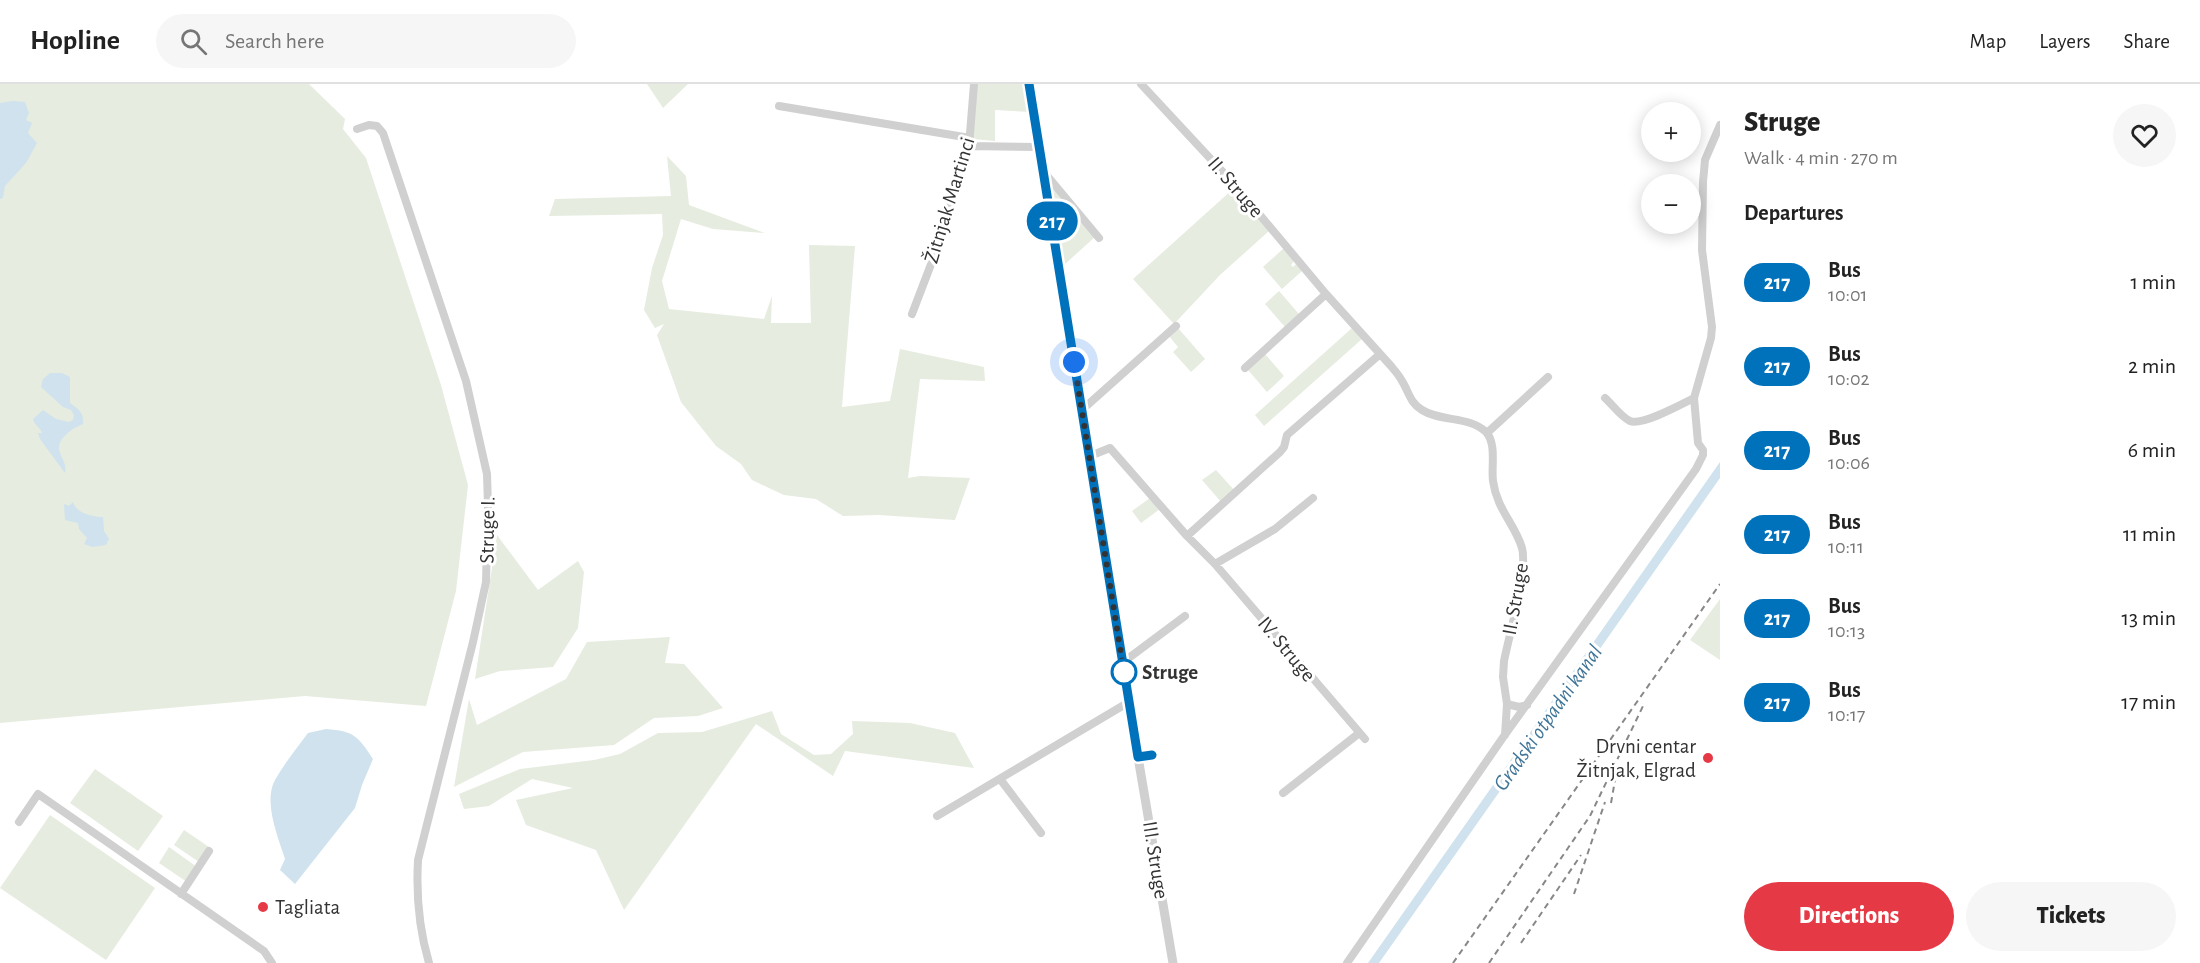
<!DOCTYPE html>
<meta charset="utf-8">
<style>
body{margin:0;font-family:"Alegreya Sans",sans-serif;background:#f6f6f6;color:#222;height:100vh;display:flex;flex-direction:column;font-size:22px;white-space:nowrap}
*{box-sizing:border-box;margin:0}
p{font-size:20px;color:#767676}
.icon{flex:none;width:33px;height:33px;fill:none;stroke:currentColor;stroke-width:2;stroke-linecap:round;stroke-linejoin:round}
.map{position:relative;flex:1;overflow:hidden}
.panel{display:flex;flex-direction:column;background:#fff;width:480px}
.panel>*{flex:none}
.badge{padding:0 12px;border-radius:20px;font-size:21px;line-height:39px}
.buttons{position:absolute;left:1641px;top:18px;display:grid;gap:12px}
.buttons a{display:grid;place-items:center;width:60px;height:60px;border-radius:50%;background:#fff;box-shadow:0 3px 15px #0003;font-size:30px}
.you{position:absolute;width:30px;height:30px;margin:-15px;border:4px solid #fff;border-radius:50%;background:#1a73e8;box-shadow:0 0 0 9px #1a73e833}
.map>.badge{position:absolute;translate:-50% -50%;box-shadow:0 0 0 3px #fff}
h2{padding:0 24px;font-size:22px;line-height:54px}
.round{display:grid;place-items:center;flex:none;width:63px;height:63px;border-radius:32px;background:#f6f6f6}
.head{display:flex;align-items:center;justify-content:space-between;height:102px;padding:0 24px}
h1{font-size:28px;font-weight:800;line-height:45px}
.cta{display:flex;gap:12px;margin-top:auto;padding:12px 24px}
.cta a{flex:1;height:69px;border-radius:36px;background:#e63946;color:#fff;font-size:24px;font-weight:800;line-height:69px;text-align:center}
.cta a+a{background:#f6f6f6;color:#222}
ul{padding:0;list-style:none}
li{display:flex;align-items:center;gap:18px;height:84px;padding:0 24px}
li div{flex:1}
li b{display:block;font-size:22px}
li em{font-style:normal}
li .badge{min-width:66px;font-weight:700;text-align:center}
header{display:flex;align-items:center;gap:36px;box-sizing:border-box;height:84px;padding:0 30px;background:#fff;border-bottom:2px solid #e0e0e0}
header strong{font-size:28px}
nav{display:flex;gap:33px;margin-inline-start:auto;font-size:21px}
.search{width:420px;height:54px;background:#f6f6f6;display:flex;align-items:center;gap:15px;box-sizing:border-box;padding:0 21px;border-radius:33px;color:#767676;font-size:22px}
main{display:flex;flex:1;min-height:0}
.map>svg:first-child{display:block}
.green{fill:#e6ecdf}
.water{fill:#cfe2ee}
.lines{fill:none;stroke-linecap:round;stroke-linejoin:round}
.minor{stroke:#d0d0d0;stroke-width:8}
.tertiary{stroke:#d0d0d0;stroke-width:9}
.rail{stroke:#888;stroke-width:2;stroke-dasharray:6 4.5;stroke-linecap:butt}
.line-casing{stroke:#fff;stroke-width:14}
.line{stroke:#0072bc;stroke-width:9}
.walk{stroke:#333;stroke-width:6;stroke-dasharray:0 10.8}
.stop-dot{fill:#fff;stroke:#0072bc;stroke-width:3}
.poi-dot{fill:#e63946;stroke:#fff;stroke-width:2}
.labels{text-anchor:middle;stroke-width:6;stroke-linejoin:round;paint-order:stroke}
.street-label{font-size:21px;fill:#333;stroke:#fff}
.stop-label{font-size:21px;font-weight:bold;fill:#333;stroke:#fff;text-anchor:start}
.poi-label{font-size:21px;fill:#333;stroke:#fff;text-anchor:end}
.water-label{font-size:22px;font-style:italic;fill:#3f7597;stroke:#fff}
</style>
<header>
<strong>Hopline</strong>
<div class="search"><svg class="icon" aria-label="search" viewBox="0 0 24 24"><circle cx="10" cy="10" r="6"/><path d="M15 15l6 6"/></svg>Search here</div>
<nav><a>Map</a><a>Layers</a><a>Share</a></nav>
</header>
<main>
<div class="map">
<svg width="1720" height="879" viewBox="0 0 1720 879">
<rect width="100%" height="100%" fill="#fff"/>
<path class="green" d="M0,0H309L345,35L343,45L366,74L441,301L468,401L456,507L426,622L305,612L0,639Z
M647,0H688L663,24Z
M977,0H1025L1029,28L995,26V57L973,55Z
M667,72L686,92L689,121L765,149L713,145L681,135L662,197L669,225L764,235L772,212L771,239H811L809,161L855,162L842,323L890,317L900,265L984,283L985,297L920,295L908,394L920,392L970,394L955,436L879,431L843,432L816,415L784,411L752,396L741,380L716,362L681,318L657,251L664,240L655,244L644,226L652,184L663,151L662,130L549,132L555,115L671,112Z
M1055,103L1096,152L1064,181L1051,104Z
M1233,105L1269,147L1220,191L1174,240L1133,195Z
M1284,164L1294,177L1291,181L1293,183L1296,180L1303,186L1282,205L1263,183Z
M1279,207L1299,230L1285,243L1265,220Z
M1178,244L1205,275L1191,288L1173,268L1178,263L1169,252Z
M1352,244L1362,255L1264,342L1255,331Z
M1265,270L1284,292L1267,308L1248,286Z
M1216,386L1235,407L1222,419L1202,396Z
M1150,414L1160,425L1141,439L1132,427Z
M497,451L538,506L578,477L584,488L578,544L553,583L500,587L475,595Z
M1720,515V576L1690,556Z
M670,553L665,579L684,580L723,624L698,632L654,634L614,661L523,668L454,703L469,615L477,641L566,595L587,558Z
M772,627L781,650L814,671L831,670L853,650L852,637L910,639L955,649L974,684L845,667L833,692L756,640L624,826L596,766L526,741L516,716L573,704L532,695L489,722L464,725L459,710L520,685L594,676L620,670L658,649L702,648Z
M95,685L163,732L138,767L70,719Z
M50,731L155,804L106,876L0,804Z
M184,746L209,763L199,778L174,761Z
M169,763L197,783L187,798L159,779Z"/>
<path class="water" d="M12,17L25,18L29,29L26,36L32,39L28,49L37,59L26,79L5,102L3,114L0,115V19Z
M50,289H62L70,293V319C79,326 84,328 83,340C74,343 58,354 59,365C61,375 67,379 65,389L40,355L38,349H42C40,343 34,341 33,335L43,326L56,335L69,338L73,336L74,331L71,326L63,323L41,303L43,295Z
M1720,378V394L1379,879H1368Z
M73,418C76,429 92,433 103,433L104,447L109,455L106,461L92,463L84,460L87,454L79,445L78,439L65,436L64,420L69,422Z
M326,645C354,647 358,652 373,675L362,701L355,724L295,800L280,786L285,775C278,753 263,718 275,696C284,680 297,664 308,649Z"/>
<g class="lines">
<path class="minor" d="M1141,0L1234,100L1326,210L1391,282C1395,287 1399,291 1402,297C1409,308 1410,319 1422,326C1441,338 1470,332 1486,348C1497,360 1491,383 1493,397C1497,426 1515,440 1522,464C1528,485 1509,552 1504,577L1503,593L1507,620L1505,651
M779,22L970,54
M357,45L369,41L377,42L383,49L466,297L487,390L488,422L486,498L473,558L418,776C416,811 419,845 429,879
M969,62L1040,63
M1044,88L1099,154
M912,230L933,175L969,62L974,0
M1245,284L1326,210
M1605,314C1612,320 1621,333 1630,337C1642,342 1682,320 1694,314
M1083,325L1176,242
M1487,349L1548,293
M1090,372L1110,364L1187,452L1215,480L1365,655
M1187,452L1280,368L1284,363L1287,351L1379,271
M1215,480L1275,445L1313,414
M1122,579L1185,532
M1507,620L1519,623L1527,621
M1000,695L1041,749
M1283,709L1358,650
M937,732L1129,618
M19,738L38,710L264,867L272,879
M181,810L209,767
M1347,879L1504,652L1696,385L1703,371V366L1698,359L1694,314L1711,254L1712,243L1702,166L1703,98L1705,76L1720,41"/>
<path class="tertiary" d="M1029,0L1083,325L1122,579L1173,879"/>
<path class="rail" d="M1611,719L1617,685
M1574,810L1605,718
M1521,859L1581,771
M1453,879L1720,500
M1489,879L1590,732L1644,620"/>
</g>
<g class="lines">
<defs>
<path id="line" d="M1029,0L1138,673L1152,671"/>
</defs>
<use href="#line" class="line-casing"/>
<use href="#line" class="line"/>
<path class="walk" d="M1074,278L1124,588"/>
</g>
<circle class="stop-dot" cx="1124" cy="588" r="12"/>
<g class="poi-dot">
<circle cx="1708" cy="674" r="6"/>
<circle cx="263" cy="823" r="6"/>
</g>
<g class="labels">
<g class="street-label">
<text transform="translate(1236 103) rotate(49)" y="7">II. Struge</text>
<text transform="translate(949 116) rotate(-73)" y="7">Žitnjak Martinci</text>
<text transform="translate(487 446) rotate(-89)" y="7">Struge I.</text>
<text transform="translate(1515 515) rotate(-80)" y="7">II. Struge</text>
<text transform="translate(1287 565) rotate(50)" y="7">IV. Struge</text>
<text transform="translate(1156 776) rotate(81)" y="7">III. Struge</text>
</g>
<g class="stop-label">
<text x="1142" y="595">Struge</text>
</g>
<g class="poi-label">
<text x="1696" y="669">Drvni centar<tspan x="1696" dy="24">Žitnjak, Elgrad</tspan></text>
<text x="275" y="830" text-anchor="start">Tagliata</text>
</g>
<g class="water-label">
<text transform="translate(1547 633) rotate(-55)" y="8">Gradski otpadni kanal</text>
</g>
</g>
</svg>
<div class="buttons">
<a>+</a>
<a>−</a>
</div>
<div class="you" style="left:1074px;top:278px"></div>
<b class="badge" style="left:1052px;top:137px;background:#0072bc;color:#fff">217</b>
</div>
<section class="panel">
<div class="head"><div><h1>Struge</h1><p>Walk · 4 min · 270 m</p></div><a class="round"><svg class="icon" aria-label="heart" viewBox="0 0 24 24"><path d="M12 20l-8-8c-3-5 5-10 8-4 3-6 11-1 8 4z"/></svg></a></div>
<h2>Departures</h2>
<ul>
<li><span class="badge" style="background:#0072bc;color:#fff">217</span><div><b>Bus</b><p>10:01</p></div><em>1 min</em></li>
<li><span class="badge" style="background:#0072bc;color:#fff">217</span><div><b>Bus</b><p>10:02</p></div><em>2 min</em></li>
<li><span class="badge" style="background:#0072bc;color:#fff">217</span><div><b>Bus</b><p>10:06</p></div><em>6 min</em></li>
<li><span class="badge" style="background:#0072bc;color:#fff">217</span><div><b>Bus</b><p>10:11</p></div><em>11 min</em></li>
<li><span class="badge" style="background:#0072bc;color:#fff">217</span><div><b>Bus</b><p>10:13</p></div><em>13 min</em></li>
<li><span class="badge" style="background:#0072bc;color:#fff">217</span><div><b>Bus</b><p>10:17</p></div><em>17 min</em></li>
</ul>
<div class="cta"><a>Directions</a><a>Tickets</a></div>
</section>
</main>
